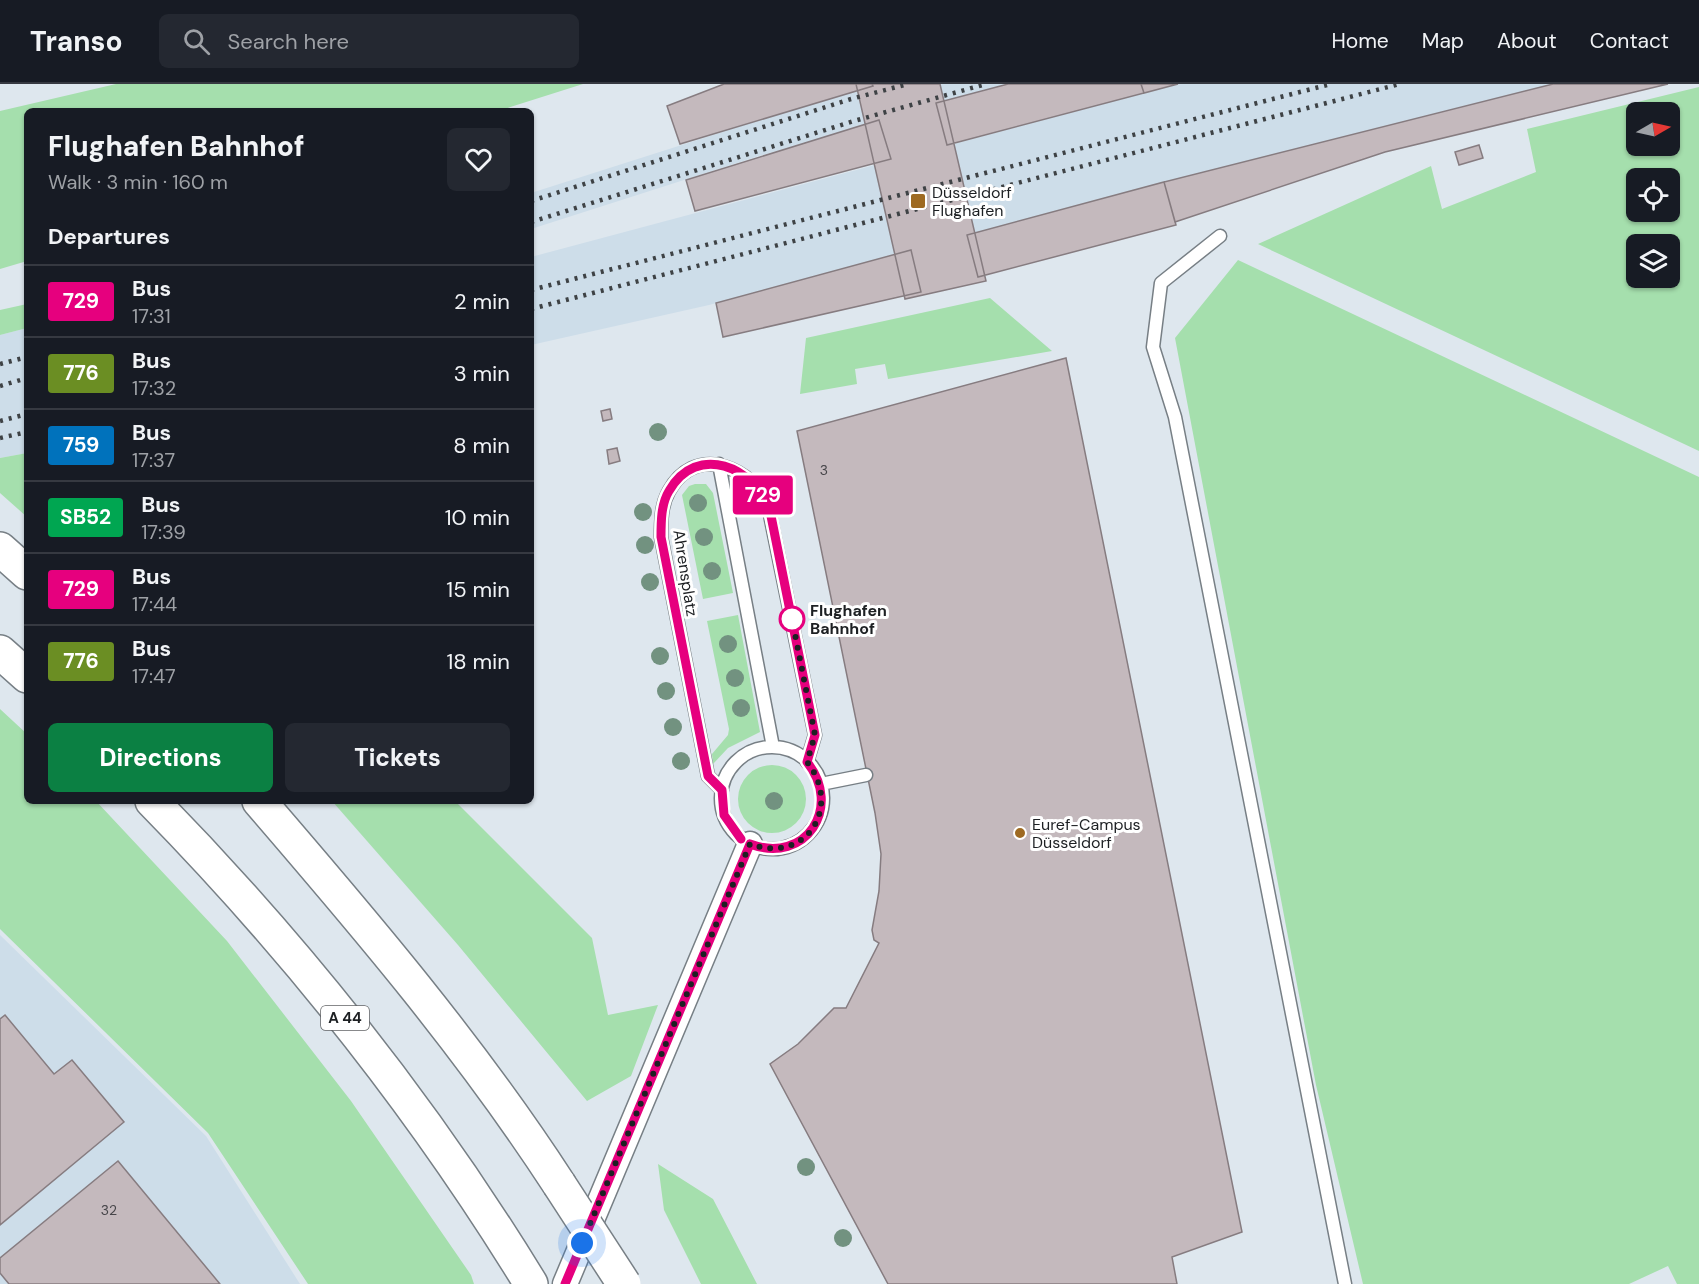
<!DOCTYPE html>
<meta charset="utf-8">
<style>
body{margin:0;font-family:"DM Sans",sans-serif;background:#242831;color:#f1f3f6;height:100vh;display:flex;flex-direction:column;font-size:22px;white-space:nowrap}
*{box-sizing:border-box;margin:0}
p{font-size:20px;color:#9ea1a6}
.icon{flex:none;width:33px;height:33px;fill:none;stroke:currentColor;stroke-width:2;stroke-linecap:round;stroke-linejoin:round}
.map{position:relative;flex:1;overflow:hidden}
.details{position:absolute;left:24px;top:24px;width:510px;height:696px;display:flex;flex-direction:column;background:#171b24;border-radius:9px;box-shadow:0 2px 4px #0004}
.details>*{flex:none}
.badge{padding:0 12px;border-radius:4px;font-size:21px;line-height:39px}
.needle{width:39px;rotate:81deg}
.fabs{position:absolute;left:1626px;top:18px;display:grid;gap:12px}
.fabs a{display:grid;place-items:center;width:54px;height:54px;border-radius:9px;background:#171b24;box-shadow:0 2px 4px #0004;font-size:30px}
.you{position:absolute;width:30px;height:30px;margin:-15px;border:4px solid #fff;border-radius:50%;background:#1a73e8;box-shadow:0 0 0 9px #1a73e833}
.map>.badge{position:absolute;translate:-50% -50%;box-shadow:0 0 0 3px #fff}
h2{padding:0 24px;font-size:22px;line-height:54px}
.round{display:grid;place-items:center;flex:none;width:63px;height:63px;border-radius:9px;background:#242831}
.headline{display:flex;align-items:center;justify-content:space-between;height:102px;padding:0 24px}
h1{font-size:28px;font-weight:800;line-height:45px}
.primary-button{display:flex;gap:12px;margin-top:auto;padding:12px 24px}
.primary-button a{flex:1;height:69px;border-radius:9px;background:#0b8043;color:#fff;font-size:24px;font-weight:800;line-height:69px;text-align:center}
.primary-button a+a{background:#242831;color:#f1f3f6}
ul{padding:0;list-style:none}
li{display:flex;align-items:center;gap:18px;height:72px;padding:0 24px;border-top:2px solid #363941}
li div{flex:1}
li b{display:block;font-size:22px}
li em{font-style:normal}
li .badge{min-width:66px;font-weight:700;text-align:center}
header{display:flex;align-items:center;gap:36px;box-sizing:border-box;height:84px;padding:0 30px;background:#171b24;border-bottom:2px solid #363941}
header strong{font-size:28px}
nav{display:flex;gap:33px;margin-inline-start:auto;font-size:21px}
.search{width:420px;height:54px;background:#242831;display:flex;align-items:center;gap:15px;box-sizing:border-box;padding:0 21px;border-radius:9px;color:#9ea1a6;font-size:22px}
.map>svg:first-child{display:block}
.built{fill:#cddde9}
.green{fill:#a5dfad;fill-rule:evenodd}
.building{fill:#c4b9bd;stroke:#867c80;stroke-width:1.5}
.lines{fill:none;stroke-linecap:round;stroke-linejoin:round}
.service-casing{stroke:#777f85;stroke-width:15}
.minor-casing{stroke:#777f85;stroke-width:27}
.motorway-casing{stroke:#777f85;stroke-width:36}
.service{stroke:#fff;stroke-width:12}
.minor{stroke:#fff;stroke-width:24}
.motorway{stroke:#fff;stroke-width:33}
.rail{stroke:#3e4245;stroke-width:4.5;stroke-dasharray:3 6;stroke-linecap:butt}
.motorway-bridge-casing{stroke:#777f85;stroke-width:36;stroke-linecap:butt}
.motorway-bridge{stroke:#fff;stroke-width:33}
.tree{fill:#729280}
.line-casing{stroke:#fff;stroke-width:14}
.line{stroke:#e6007e;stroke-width:9}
.walk{stroke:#1d2023;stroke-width:6;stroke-dasharray:0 10.8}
.poi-dot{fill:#9e6a22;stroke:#fff;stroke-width:2}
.stop-dot{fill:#fff;stroke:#e6007e;stroke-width:3}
.labels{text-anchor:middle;stroke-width:6;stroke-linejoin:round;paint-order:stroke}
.number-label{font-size:14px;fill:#47464a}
.shield{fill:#fff;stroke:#616365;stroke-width:1.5}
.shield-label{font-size:15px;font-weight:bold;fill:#1d2023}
.poi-label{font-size:16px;fill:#1d2023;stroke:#fff;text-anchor:start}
.street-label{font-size:16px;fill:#1d2023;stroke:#fff}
.stop-label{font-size:16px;font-weight:bold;fill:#1d2023;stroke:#fff;text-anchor:start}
</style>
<header>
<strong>Transo</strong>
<div class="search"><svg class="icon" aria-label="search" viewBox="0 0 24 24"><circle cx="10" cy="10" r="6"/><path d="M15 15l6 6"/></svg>Search here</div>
<nav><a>Home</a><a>Map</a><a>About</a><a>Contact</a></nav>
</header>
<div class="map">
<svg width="1699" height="1200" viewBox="0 0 1699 1200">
<rect width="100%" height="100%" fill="#dee7ee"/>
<path class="built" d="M873,0H1010L759,72L531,145V109Z
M1178,0H1553L1164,98L709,221L531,261V173Z
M27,244V369L0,374V251Z
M0,851L206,1052L300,1200H0Z"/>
<path class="green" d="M116,0H583L498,27H27V177L0,185V27Z
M1699,3V367L1258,160L1431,82L1442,125L1536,88L1527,45ZM1636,28H1670V62H1636ZM1636,94H1670V128H1636ZM1636,160H1670V194H1636Z
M1238,176L1699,393V1200H1677L1668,1182L1629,1200H1363L1316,1001L1175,254Z
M990,214L1052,267L888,295L885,280L855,285L857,300L800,310L806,254Z
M27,220V244L0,251V226Z
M27,369V433L0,409V374Z
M695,400H706L713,409L733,509L703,515L682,411L689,402Z
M738,531L760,648L728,664L713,680L712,670L728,651L729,645L707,537Z
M0,625L27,650V717H96L227,857L351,1017L471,1191L474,1200H308L208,1049L0,845Z
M738 715a34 34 0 1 1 68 0a34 34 0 1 1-68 0Z
M332,717H455L592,854L608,931L658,921L631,992L587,1017L458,861Z
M658,1080L713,1115L757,1200H701L664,1126Z"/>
<path class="building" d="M724,0H872L873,2L680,60L667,22Z
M856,0H940L986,197L905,215Z
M1008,0H1141L1144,9L947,61L936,19Z
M1141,0H1178L1144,9Z
M1553,0H1668L1385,68L1175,138L1164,98Z
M879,36L891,75L695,127L686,96Z
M1479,61L1483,74L1459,81L1455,68Z
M1164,98L1176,141L978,193L967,151Z
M911,166L921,208L723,253L716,219Z
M1066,274L1242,1148L1172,1173L1177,1200H888L770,980L798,960L834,924H846L879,859L874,856L872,846L879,807L881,770L875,729L797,347Z
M610,325L612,335L603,337L601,327Z
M617,364L620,377L609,380L607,366Z
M5,931L54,990L72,976L124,1038L0,1141V935Z
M118,1077L220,1200H9L0,1189V1174Z"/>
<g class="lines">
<defs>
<path id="service" d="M1220,152L1161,199L1153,263L1175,333L1345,1200
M719,380L773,663
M721 714a51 51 0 1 1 102 0a51 51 0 1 1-102 0Z
M821,700L866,691
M722,706L708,692L661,453C661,438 661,421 669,407C694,362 744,380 767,416L815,651L807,678"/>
<path id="minor" d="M565,1200L750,760"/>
<path id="motorway" d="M0,465L27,489
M0,568L27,592
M152,717C296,864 424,1025 531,1200
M259,717C365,840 470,963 559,1100"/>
</defs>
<use href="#service" class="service-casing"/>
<use href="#minor" class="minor-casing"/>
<use href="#motorway" class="motorway-casing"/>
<use href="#service" class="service"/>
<use href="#minor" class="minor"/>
<use href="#motorway" class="motorway"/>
<path class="rail" d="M531,117L851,15L908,0
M531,138L854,37L986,0
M531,206L1331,0
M531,225L1400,0
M0,280L27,273
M0,302L27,294
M0,337L27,330
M0,354L27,348"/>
<defs>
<path id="motorway-bridge" d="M559,1100L624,1200"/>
</defs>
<use href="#motorway-bridge" class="motorway-bridge-casing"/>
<use href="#motorway-bridge" class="motorway-bridge"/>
</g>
<g class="tree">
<circle cx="658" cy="348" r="9"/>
<circle cx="698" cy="419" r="9"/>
<circle cx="643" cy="428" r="9"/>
<circle cx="704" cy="453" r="9"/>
<circle cx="645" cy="461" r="9"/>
<circle cx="712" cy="487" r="9"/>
<circle cx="650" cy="498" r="9"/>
<circle cx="728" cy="560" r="9"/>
<circle cx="660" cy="572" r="9"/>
<circle cx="735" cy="594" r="9"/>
<circle cx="666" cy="607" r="9"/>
<circle cx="741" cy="624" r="9"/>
<circle cx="673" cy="643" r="9"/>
<circle cx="681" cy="677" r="9"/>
<circle cx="774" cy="717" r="9"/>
<circle cx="806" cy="1083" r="9"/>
<circle cx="843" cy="1154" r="9"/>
</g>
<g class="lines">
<defs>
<path id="line" d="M565,1200L750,760C806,781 843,723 807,678L815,651L770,427C755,383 697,358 669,407C661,420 661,438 661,453L708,692L722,706L724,731L741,755"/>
</defs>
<use href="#line" class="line-casing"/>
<use href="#line" class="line"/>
<path class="walk" d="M582,1159L750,760C806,781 843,723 807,678L815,651L792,535"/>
</g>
<g class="poi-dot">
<rect x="910" y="109" width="16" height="16" rx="3"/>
<circle cx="1020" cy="749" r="6"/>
</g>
<circle class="stop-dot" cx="792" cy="535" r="12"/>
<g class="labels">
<g class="number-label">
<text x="824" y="391">3</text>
<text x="109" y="1131">32</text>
</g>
<rect class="shield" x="321" y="922" width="48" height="24" rx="4.5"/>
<g class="shield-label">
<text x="345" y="939">A 44</text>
</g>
<g class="poi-label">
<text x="932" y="114">Düsseldorf<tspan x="932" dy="18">Flughafen</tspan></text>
<text x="1032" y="746">Euref-Campus<tspan x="1032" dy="18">Düsseldorf</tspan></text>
</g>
<g class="street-label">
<text transform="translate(686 489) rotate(81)" y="6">Ahrensplatz</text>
</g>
<g class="stop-label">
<text x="810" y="532">Flughafen<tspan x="810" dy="18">Bahnhof</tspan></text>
</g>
</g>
</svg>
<div class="fabs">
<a><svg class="needle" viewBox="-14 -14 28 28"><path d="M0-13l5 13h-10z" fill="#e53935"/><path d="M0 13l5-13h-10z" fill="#9ea1a6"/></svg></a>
<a><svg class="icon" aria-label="locate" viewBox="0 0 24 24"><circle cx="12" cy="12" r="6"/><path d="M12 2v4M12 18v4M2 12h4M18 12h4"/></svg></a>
<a><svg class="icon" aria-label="layers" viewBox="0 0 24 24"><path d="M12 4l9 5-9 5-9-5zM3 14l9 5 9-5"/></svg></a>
</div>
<div class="you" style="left:582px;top:1159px"></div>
<b class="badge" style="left:763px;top:411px;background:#e6007e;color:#fff">729</b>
<section class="details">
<div class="headline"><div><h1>Flughafen Bahnhof</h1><p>Walk · 3 min · 160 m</p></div><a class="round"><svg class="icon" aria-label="heart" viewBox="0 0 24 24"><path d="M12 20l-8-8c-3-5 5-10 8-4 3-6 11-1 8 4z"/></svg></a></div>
<h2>Departures</h2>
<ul>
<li><span class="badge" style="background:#e6007e;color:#fff">729</span><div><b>Bus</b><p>17:31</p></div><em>2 min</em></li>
<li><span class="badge" style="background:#6b8e23;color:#fff">776</span><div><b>Bus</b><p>17:32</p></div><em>3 min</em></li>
<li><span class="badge" style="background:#0072bc;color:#fff">759</span><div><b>Bus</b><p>17:37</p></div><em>8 min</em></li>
<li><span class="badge" style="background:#00a651;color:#fff">SB52</span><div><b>Bus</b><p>17:39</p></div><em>10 min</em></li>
<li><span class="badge" style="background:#e6007e;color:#fff">729</span><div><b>Bus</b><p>17:44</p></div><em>15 min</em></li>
<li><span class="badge" style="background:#6b8e23;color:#fff">776</span><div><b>Bus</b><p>17:47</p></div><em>18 min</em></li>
</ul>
<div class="primary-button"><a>Directions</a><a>Tickets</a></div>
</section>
</div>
